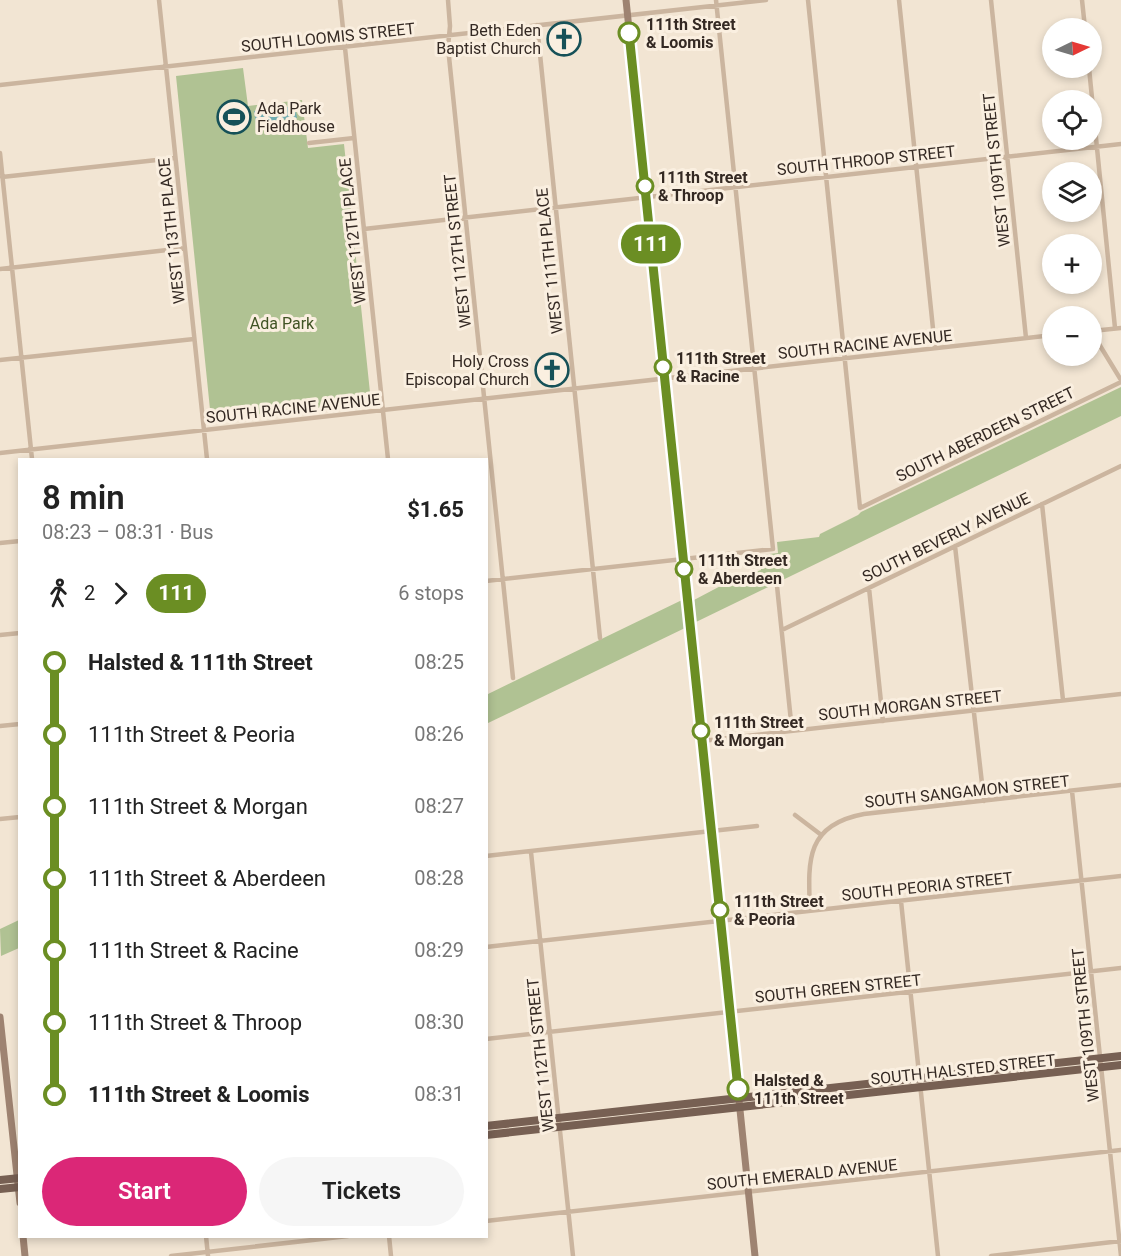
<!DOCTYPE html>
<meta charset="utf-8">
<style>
body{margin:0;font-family:Roboto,sans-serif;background:#f6f6f6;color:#222;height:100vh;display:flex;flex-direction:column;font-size:22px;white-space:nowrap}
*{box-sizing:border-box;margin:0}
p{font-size:20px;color:#767676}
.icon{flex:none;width:33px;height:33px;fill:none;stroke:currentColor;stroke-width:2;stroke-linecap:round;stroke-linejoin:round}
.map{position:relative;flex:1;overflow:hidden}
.details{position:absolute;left:18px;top:458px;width:470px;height:780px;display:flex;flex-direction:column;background:#fff;border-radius:0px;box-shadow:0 3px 9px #0003}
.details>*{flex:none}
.badge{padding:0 12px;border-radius:20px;font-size:21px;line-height:39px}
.needle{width:39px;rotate:85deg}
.controls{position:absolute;left:1042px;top:18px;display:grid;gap:12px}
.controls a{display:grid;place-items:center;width:60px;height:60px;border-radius:50%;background:#fff;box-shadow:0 3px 9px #0003;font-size:30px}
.map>.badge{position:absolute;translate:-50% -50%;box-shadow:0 0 0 3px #fff}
.legs{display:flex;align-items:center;gap:9px;height:66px;padding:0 24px;font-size:20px}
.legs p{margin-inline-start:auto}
.summary{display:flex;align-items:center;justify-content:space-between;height:102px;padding:0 24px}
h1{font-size:33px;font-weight:600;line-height:45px}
.action{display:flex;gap:12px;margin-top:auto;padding:12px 24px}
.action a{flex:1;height:69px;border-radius:36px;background:#db2777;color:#fff;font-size:24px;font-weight:600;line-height:69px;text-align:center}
.action a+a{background:#f6f6f6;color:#222}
ul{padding:0 24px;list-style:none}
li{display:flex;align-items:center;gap:21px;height:72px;font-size:22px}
li i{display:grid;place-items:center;width:9px;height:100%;margin:0 8px;background:currentColor}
li i::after{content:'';width:15px;height:15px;margin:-8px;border:4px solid;border-radius:50%;background:#fff}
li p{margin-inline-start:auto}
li:first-child i{background:linear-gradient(#0000 50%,currentColor 0)}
li:last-child i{background:linear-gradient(currentColor 50%,#0000 0)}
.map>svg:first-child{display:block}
.green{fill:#b0c293}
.water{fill:#70acb1}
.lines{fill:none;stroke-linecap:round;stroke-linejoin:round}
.street{stroke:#cbb59f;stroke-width:4.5}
.secondary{stroke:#9e8371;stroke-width:7}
.primary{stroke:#776053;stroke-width:8}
.line-1-casing{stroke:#fff;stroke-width:14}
.line-1{stroke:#6b8e23;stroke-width:9}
.stop-1-dot{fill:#fff;stroke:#6b8e23;stroke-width:3}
.labels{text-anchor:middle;stroke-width:6;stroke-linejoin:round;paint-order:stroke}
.stop-label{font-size:16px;font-weight:bold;fill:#342923;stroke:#faefe0;text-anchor:start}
.poi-label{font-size:16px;fill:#342923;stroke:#faefe0;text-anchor:end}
.street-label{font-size:16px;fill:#342923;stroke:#faefe0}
.park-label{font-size:16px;fill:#415425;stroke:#faefe0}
</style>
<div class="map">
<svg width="1121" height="1256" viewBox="0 0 1121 1256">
<rect width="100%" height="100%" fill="#f2e5d3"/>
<path class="green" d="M243,68L248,106L302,100L308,148L344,144L371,402L211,419L176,76Z
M1121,387V416L696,622L694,600L730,581L761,570L759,555L778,553L777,542L819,537L820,534L858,515L861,512Z
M682,600L685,628L486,724V695Z
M19,920V948L1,956L0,929Z"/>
<path class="water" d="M295,106L297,118L256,123L254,111Z"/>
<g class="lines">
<path class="street" d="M159,0L207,459
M340,0L388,459
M448,0L450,26L448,47L513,678
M808,0L860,508L1121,382
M899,0L935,348
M991,0L1026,338
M1082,0L1085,28
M537,25L600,638
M1089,68L1115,328
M0,85L766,0
M309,143L354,138
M0,153L32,459
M2,177L175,158
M364,229L1121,144
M0,269L185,248
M1097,330L1099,344L1121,380
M1092,331L1121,328
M0,360L194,339
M0,453L1053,335
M1042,504L1063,700
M0,543L20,541
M955,546L984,801
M486,581L773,549L716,0
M777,586L792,731
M869,588L883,721
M782,630L1121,466
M0,635L20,633
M0,726L20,724
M702,741L1121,694
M1072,791L1121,1256
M795,815L820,834
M0,819L20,817
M531,852L573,1256
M486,856L757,826
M901,901L938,1256
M810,911C808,861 805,825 864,814L1121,785
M486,947L1121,876
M486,1039L1121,968
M486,1221L1121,1150
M206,1236L208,1256
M389,1236L391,1256
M171,1256L348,1236
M991,1256L1121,1241"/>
<path class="secondary" d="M626,0L755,1256
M0,1017L20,1203
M23,1236L25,1256"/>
<path class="primary" d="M486,1126L1121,1056
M486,1135L1121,1065
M0,1180L20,1178
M0,1189L20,1187"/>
</g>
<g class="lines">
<defs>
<path id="line-1" d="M629,33L738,1089"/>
</defs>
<use href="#line-1" class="line-1-casing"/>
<use href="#line-1" class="line-1"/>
</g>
<defs>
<symbol id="church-ring" viewBox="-11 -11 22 22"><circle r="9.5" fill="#faefe0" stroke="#165158" stroke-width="1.5"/><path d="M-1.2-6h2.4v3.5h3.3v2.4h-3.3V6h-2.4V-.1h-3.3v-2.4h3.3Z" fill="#165158"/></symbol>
<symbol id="stadium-ring" viewBox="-11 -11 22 22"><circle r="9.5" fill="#faefe0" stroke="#165158" stroke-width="1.5"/><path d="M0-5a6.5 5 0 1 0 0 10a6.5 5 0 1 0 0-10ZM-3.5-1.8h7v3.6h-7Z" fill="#165158"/></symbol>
</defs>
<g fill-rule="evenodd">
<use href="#church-ring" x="545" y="20" width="38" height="38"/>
<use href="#stadium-ring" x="215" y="98" width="38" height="38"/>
<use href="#church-ring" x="533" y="351" width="38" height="38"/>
</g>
<g class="stop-1-dot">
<circle cx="629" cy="33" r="10"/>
<circle cx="645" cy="186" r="8"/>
<circle cx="663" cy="367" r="8"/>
<circle cx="684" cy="569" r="8"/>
<circle cx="701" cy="731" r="8"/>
<circle cx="720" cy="910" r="8"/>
<circle cx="738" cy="1089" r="10"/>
</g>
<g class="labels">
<g class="stop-label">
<text x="646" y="30">111th Street<tspan x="646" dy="18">&amp; Loomis</tspan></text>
<text x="658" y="183">111th Street<tspan x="658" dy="18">&amp; Throop</tspan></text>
<text x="676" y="364">111th Street<tspan x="676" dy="18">&amp; Racine</tspan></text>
<text x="698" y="566">111th Street<tspan x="698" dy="18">&amp; Aberdeen</tspan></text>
<text x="714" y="728">111th Street<tspan x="714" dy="18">&amp; Morgan</tspan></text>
<text x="734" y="907">111th Street<tspan x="734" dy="18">&amp; Peoria</tspan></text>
<text x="754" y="1086">Halsted &amp;<tspan x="754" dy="18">111th Street</tspan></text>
</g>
<g class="poi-label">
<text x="541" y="36">Beth Eden<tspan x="541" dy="18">Baptist Church</tspan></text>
<text x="257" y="114" text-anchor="start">Ada Park<tspan x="257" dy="18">Fieldhouse</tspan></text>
<text x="529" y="367">Holy Cross<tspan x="529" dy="18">Episcopal Church</tspan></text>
</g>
<g class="street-label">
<text transform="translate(328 37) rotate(-6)" y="6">SOUTH LOOMIS STREET</text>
<text transform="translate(866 160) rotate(-6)" y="6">SOUTH THROOP STREET</text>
<text transform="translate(996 170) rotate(-96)" y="6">WEST 109TH STREET</text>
<text transform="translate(171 231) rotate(-96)" y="6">WEST 113TH PLACE</text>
<text transform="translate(352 231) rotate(-96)" y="6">WEST 112TH PLACE</text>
<text transform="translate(457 251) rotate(-96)" y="6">WEST 112TH STREET</text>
<text transform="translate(549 261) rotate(-96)" y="6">WEST 111TH PLACE</text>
<text transform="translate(865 344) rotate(-6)" y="6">SOUTH RACINE AVENUE</text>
<text transform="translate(293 408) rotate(-6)" y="6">SOUTH RACINE AVENUE</text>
<text transform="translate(985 434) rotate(-26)" y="6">SOUTH ABERDEEN STREET</text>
<text transform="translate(946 537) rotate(-26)" y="6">SOUTH BEVERLY AVENUE</text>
<text transform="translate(910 705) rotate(-6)" y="6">SOUTH MORGAN STREET</text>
<text transform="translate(967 791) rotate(-6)" y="6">SOUTH SANGAMON STREET</text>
<text transform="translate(927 886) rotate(-6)" y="6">SOUTH PEORIA STREET</text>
<text transform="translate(838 988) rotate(-6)" y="6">SOUTH GREEN STREET</text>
<text transform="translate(1085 1025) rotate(-96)" y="6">WEST 109TH STREET</text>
<text transform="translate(540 1055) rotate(-96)" y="6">WEST 112TH STREET</text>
<text transform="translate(963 1069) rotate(-6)" y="6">SOUTH HALSTED STREET</text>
<text transform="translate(802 1174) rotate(-6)" y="6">SOUTH EMERALD AVENUE</text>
</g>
<g class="park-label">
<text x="282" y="329">Ada Park</text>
</g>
</g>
</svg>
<div class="controls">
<a><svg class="needle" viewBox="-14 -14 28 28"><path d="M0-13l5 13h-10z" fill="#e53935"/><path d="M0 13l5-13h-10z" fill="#767676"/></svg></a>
<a><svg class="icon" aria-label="locate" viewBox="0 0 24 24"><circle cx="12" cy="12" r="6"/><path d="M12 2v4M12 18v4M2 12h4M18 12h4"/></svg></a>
<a><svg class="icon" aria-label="layers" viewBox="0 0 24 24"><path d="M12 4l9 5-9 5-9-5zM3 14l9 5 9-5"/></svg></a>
<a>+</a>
<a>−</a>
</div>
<b class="badge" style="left:651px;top:244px;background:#6b8e23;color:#fff">111</b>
<section class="details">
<div class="summary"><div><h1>8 min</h1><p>08:23 – 08:31 · Bus</p></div><b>$1.65</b></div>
<div class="legs"><svg class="icon" aria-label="walk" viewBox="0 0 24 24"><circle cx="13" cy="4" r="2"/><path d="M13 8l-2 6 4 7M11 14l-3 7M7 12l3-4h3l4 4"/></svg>2<svg class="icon" aria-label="forward" viewBox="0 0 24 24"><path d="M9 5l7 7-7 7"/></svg><b class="badge" style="background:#6b8e23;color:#fff">111</b><p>6 stops</p></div>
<ul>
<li><i style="color:#6b8e23"></i><b>Halsted &amp; 111th Street</b><p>08:25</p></li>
<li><i style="color:#6b8e23"></i><span>111th Street &amp; Peoria</span><p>08:26</p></li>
<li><i style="color:#6b8e23"></i><span>111th Street &amp; Morgan</span><p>08:27</p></li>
<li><i style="color:#6b8e23"></i><span>111th Street &amp; Aberdeen</span><p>08:28</p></li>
<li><i style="color:#6b8e23"></i><span>111th Street &amp; Racine</span><p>08:29</p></li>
<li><i style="color:#6b8e23"></i><span>111th Street &amp; Throop</span><p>08:30</p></li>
<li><i style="color:#6b8e23"></i><b>111th Street &amp; Loomis</b><p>08:31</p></li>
</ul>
<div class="action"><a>Start</a><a>Tickets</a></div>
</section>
</div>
